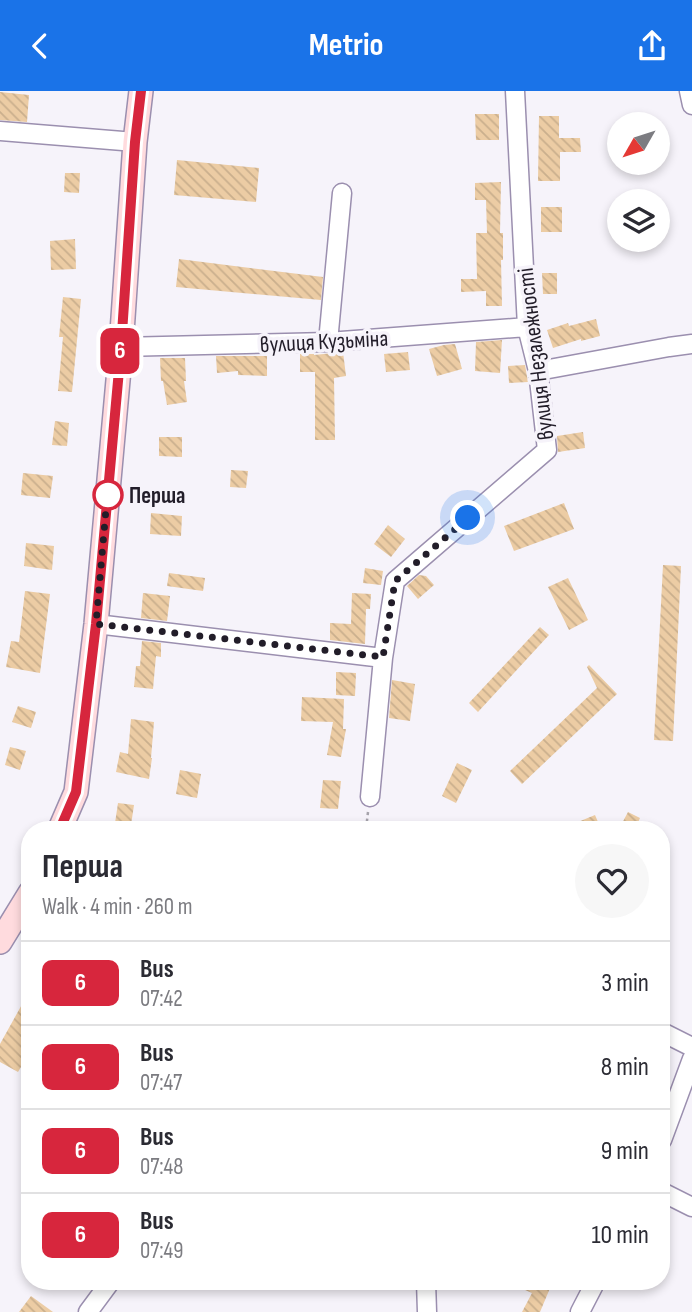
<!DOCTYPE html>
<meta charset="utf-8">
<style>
body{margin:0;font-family:"Sofia Sans Condensed",sans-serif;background:#f7f7f7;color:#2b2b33;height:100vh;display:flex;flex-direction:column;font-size:26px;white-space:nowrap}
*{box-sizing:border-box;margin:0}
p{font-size:23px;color:#7c7c81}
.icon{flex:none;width:38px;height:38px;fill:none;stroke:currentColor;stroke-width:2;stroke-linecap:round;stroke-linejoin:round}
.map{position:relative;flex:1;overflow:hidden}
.sheet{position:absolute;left:21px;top:730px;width:649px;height:469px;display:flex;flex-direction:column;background:#fff;border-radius:28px;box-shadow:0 4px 10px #0003}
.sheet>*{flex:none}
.badge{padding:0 14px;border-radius:10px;font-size:24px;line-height:46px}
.needle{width:46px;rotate:231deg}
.buttons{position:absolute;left:607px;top:21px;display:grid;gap:14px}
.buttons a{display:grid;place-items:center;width:63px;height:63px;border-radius:50%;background:#fff;box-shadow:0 4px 10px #0003;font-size:35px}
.you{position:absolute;width:35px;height:35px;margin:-18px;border:5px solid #fff;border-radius:50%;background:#1a73e8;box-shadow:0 0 0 10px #1a73e833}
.map>.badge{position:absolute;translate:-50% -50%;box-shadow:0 0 0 4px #fff}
.round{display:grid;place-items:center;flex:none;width:74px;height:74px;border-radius:37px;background:#f7f7f7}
.summary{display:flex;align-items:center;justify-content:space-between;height:119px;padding:0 21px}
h1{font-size:33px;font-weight:700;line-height:52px}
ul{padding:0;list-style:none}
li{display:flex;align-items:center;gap:21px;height:84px;padding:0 21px;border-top:2px solid #e1e1e2}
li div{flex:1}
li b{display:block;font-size:26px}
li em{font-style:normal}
li .badge{min-width:77px;font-weight:700;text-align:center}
header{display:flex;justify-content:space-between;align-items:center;height:91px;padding:0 21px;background:#1a73e8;color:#fff;font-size:32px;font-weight:700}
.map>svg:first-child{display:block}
.building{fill:url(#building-back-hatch)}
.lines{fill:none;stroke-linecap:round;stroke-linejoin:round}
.street-casing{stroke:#9b8faf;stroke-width:21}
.secondary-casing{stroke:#9b8faf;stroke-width:26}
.path{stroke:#a6a3ab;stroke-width:2.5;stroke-dasharray:3.5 3.5;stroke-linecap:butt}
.street{stroke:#fff;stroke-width:18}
.secondary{stroke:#ffdbde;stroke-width:23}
.line-casing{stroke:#fff;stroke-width:16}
.line{stroke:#d7263d;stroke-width:10}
.walk{stroke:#221d29;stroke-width:7;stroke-dasharray:0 12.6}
.stop-dot{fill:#fff;stroke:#d7263d;stroke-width:3.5}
.labels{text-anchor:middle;stroke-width:7;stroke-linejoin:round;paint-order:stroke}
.street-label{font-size:23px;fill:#221d29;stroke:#f6f3fa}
.stop-label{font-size:23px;font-weight:bold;fill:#221d29;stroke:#f6f3fa;text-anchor:start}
</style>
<header><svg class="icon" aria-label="back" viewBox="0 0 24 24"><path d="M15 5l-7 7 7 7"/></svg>Metrio<svg class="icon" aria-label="share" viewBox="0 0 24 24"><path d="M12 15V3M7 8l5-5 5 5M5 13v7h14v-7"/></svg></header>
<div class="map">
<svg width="692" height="1221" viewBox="0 0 692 1221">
<defs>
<pattern id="building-back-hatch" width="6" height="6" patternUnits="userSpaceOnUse" patternTransform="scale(1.75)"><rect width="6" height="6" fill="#eccca4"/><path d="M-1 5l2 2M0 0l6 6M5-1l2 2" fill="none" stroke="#caaf8d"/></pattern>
</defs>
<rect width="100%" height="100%" fill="#f6f3fa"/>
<path class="building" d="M0,1L29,4L27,31L0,29Z
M475,23H499V49H476Z
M539,25H559V47H580L581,61H560V90H538Z
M177,69L259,77L256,111L174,104Z
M65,82H80L79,102L64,101Z
M501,91L500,142H503V169H501L502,215H486V200L461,201V188H477L476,142H487L486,109H475V92Z
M541,116H562V141H541Z
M75,148L76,178L51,179L50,150Z
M179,168L323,186L321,209L176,196Z
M542,182H557V203H543Z
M63,206L81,208L72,301L58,300L63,246H59Z
M596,228L600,245L581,250V248L553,257L547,239L568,232L569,235Z
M502,249L500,282L475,280L476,251Z
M455,253L462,278L437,285L429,258L444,254Z
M343,261L346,285L334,287L335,349H315V281H300V263H314V264Z
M408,261L410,279L386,281L384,263Z
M216,265H267V285L238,284V280L217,282Z
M160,267H185L186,290H184L187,311L167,314L163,290H161Z
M525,274L528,291L509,292L508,275Z
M55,330L69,332L67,355L52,354Z
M583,341L585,357L558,361L557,345Z
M159,346H182V366L159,365Z
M231,379L248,380L246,397L230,396Z
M23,382L53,385L50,407L21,404Z
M564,412L574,438L514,460L504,435Z
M151,422L182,425L181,445L150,443Z
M388,434L405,448L391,466L374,453Z
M26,452L54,455L52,479L24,475Z
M663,474L681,475L673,650L654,649Z
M365,477L383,480L381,494L363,492Z
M169,482L205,487L203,500L167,495Z
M419,484L426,485L434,494L418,508L407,495Z
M568,487L588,529L569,539L548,496Z
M25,500L50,503L40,582L6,576L11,550L19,551Z
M143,502L170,505L167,530L141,527Z
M352,502L371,503L370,518H366L365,553L330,549V532L351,533Z
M540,536L549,544L478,621L469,612Z
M142,550L161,552V566L156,565L153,598L134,596L136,575H140Z
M589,574L617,603L522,693L510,680L597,597L587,576Z
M336,581L356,582L355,605L336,604Z
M392,589L415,593L410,630L389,627Z
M302,606L344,608L343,638H346L341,666L327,664L333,631L301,630Z
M18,615L36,621L31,637L12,631Z
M131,628L154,631L151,667H152L149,688L116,681L120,661L128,663Z
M10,656L26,660L20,679L5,674Z
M457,672L472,679L456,712L442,705Z
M180,679L201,683L197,707L176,703Z
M323,689L341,690L338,718L320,717Z
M118,712L134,714L131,734L115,732Z
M628,721L640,727L635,738H619Z
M595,724L601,738H561Z
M30,899V961L18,981L0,971V953Z
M504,1190H553L540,1221H522L532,1202Z
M31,1205L53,1221H19Z"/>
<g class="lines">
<defs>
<path id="street" d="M689,0L692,14
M0,40L135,51
M328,251L342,102
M121,256L328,251L527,236
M538,280L669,256L692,253
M96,533L383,567
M370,706L383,567L395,490L547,359L538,280L527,236L515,0
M662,941L692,956
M662,1049L692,968
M662,1101L692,1116
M426,1190L427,1221
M88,1221L111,1190
M580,1221L596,1190"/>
<path id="secondary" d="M60,738L76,701L96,533L121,256L135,51L141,0
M0,851L30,802"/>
</defs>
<use href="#street" class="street-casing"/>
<use href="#secondary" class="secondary-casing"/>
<path class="path" d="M366,738L368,721"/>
<use href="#street" class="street"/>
<use href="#secondary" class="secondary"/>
</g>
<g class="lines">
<defs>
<path id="line" d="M60,738L76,701L96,533L121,257L135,51L141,0"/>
</defs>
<use href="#line" class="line-casing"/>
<use href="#line" class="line"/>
<path class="walk" d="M108,404V395L96,533L383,566L395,490L468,427"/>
</g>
<circle class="stop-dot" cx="108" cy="404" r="14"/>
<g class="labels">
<g class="street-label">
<text transform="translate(324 250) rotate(-3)" y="8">вулиця Кузьміна</text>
<text transform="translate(535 263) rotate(-97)" y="8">вулиця Незалежності</text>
</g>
<g class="stop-label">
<text x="129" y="412">Перша</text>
</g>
</g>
</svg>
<div class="buttons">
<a><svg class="needle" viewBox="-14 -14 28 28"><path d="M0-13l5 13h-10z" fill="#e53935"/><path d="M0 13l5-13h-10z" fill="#7c7c81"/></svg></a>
<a><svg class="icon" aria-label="layers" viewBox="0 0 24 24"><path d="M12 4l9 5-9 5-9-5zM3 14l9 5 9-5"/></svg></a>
</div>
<div class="you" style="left:468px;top:427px"></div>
<b class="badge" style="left:120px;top:260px;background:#d7263d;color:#fff">6</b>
<section class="sheet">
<div class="summary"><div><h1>Перша</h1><p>Walk · 4 min · 260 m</p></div><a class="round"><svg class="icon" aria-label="heart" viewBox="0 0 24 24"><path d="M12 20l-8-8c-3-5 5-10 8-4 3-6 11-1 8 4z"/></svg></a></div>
<ul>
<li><span class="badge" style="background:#d7263d;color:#fff">6</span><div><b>Bus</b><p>07:42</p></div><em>3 min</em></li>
<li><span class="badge" style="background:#d7263d;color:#fff">6</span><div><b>Bus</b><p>07:47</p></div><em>8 min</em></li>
<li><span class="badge" style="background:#d7263d;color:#fff">6</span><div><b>Bus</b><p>07:48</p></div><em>9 min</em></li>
<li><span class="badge" style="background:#d7263d;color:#fff">6</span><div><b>Bus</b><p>07:49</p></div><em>10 min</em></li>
</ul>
</section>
</div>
